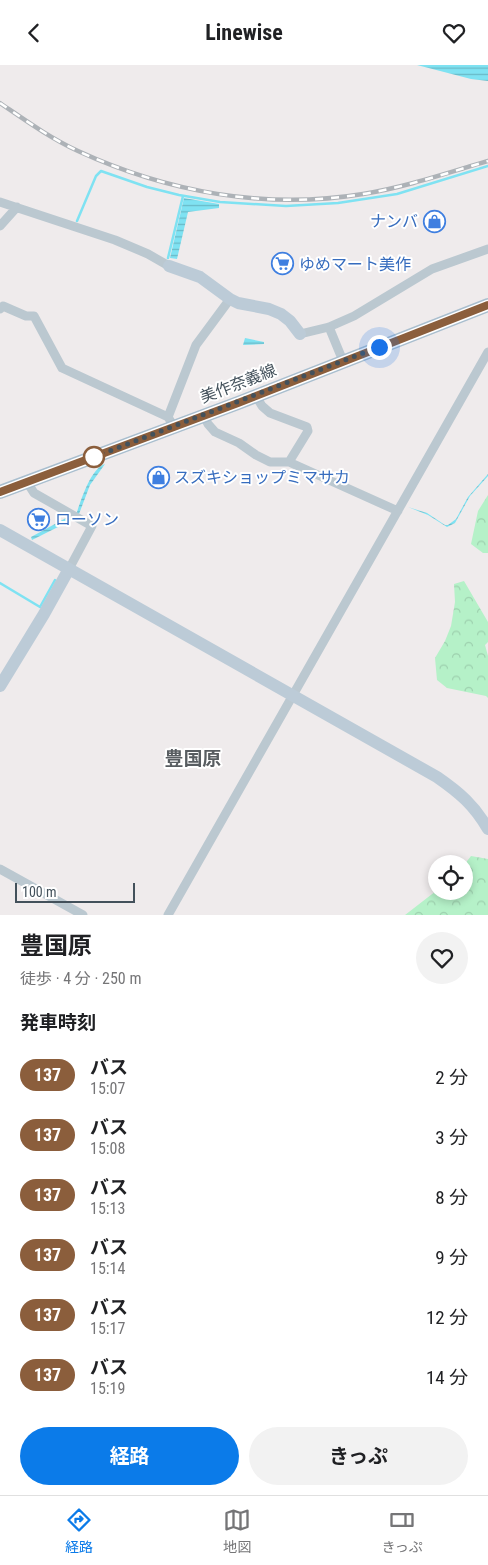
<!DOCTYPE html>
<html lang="ja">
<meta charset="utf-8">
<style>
body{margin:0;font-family:"Roboto Condensed","Noto Sans JP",sans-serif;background:#f2f2f2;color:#202124;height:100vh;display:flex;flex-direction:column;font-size:19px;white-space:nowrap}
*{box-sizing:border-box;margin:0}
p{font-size:16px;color:#757577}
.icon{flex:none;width:28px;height:28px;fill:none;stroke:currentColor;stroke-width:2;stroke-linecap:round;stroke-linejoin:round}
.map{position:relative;height:850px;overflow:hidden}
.panel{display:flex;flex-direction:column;background:#fff;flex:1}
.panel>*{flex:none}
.badge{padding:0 10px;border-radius:16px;font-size:18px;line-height:32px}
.tools{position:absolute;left:428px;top:790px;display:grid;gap:10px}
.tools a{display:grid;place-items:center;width:45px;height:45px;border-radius:50%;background:#fff;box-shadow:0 2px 8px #0003;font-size:25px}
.scale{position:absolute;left:15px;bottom:12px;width:120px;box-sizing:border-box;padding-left:5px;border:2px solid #43515b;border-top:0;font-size:14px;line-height:18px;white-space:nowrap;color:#43515b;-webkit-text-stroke:4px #fff;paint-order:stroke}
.you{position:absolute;width:25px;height:25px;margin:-12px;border:4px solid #fff;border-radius:50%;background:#1a73e8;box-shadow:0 0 0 8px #1a73e833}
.map>.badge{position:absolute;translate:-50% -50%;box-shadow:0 0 0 2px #fff}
h2{padding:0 20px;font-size:19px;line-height:45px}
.round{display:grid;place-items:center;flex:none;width:52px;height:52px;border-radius:26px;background:#f2f2f2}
.head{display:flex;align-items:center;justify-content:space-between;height:85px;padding:0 20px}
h1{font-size:24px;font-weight:700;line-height:38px}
.primary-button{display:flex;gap:10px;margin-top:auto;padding:10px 20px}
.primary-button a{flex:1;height:58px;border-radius:30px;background:#0b7be9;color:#fff;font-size:20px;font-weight:700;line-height:58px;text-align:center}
.primary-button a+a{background:#f2f2f2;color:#202124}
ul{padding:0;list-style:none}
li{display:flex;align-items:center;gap:15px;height:60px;padding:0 20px}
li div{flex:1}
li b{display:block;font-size:19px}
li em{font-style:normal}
li .badge{min-width:55px;font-weight:700;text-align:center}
header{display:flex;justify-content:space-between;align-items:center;height:65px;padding:0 20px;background:#fff;font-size:22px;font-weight:700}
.dock{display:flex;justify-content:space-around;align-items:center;height:70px;border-top:1px solid #e0e0e0;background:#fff;font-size:14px;color:#757577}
.dock a{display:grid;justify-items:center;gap:2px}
.dock .active{color:#0b7be9}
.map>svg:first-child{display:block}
.forest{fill:url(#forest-crowns)}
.water{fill:url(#water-rules)}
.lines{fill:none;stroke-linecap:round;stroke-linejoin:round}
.stream{stroke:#7fe2f2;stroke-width:2.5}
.street{stroke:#bbc8d0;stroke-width:9}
.secondary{stroke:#bccbd7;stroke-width:12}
.primary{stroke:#a9bece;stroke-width:14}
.rail-casing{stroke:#adb2b7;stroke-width:4.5}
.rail{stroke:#fff;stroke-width:2.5;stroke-dasharray:8;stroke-linecap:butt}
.line-casing{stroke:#fff;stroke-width:11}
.line{stroke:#8b5e3c;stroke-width:8}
.walk{stroke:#43515b;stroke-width:5;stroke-dasharray:0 9}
.stop-dot{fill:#fff;stroke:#8b5e3c;stroke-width:2.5}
.labels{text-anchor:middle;stroke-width:4;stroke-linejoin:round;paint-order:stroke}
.shop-label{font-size:16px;fill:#366cbe;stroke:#fff;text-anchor:start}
.street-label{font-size:16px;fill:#43515b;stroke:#fff}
.quarter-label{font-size:19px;font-weight:bold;fill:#585d61;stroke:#fff}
</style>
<header><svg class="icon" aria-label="back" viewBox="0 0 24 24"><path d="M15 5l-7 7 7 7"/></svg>Linewise<svg class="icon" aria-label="heart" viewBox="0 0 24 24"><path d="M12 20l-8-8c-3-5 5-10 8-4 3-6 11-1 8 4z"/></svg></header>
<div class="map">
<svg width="488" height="850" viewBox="0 0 488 850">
<defs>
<pattern id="forest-crowns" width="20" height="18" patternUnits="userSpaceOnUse" patternTransform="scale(1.25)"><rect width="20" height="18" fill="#b5f1c8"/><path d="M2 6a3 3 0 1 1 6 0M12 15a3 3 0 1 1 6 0" fill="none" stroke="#9dd0ae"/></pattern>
<pattern id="water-rules" width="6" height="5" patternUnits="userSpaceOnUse" patternTransform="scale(1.25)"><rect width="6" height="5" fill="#7fe2f2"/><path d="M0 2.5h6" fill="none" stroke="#6abac7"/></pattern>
</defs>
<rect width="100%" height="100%" fill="#efebec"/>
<path class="forest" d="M488,430V488H483L471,479L478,446Z
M464,516L488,557V577L485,580L488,591V633L486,631L447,623L437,615L435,593L445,576L451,561L455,537L454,519Z
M471,791L488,794V850H405L436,826H464V800Z"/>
<path class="water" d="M417,0H488V16L471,14Z
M184,133L219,139V143L188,147L177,194L170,193Z
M245,273L264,277V279L243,280Z
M105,399L90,420L79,449L72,455L32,475L31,472L77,447C81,435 91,403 105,399Z
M488,409V411L470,431L455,458L447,462L428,450L408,442L427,448L445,460H448L456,454L468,432Z"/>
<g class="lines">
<path class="stream" d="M77,156L96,111L101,106L147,122L179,130L220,137L286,141L338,138L397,129L488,101
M168,193L183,131
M0,518L40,542L55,515"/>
<path class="street" d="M0,137L115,175L148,189L169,201
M0,161L17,142
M0,244L3,241L26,251H34L62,303L168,352L174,362
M329,262L343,296
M300,269L329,262L354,251L432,204L488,184
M256,331L262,341L270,348L307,362L308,366L289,397
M204,351L208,359L215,367L239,378L256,390L270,397H289L398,446
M168,352L196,280L230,234
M27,417L34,428L92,461L69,504
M0,804L83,850
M168,850L488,287"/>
<path class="secondary" d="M169,201L200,212L230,234L238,238L269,244L281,249L290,256L300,269
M0,465L437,712C460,728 474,740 488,764
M0,621L44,549L69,504"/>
<path class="primary" d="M0,427L238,338L488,240"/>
<defs>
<path id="rail" d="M0,38C25,55 50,73 78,86C167,127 265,145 363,129C406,122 447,108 488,96"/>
</defs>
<use href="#rail" class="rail-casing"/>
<use href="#rail" class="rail"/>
</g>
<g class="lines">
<defs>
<path id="line" d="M0,427L238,338L488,240"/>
</defs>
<use href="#line" class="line-casing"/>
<use href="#line" class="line"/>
<path class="walk" d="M94,392L379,282"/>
</g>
<defs>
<symbol id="shop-ring" viewBox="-11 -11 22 22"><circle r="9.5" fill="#fff" stroke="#3f7fe0" stroke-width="1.5"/><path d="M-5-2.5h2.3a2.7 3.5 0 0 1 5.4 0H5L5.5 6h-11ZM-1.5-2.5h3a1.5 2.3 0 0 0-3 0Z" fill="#3f7fe0"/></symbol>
<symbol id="supermarket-ring" viewBox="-11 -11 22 22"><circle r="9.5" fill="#fff" stroke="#3f7fe0" stroke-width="1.5"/><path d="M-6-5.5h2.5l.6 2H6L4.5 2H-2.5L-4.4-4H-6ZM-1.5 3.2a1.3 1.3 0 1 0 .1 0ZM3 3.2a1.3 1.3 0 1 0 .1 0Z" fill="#3f7fe0"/></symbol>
</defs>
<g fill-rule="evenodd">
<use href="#shop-ring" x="422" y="144" width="25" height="25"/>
<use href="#supermarket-ring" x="270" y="186" width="25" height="25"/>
<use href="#shop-ring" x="146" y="400" width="25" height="25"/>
<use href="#supermarket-ring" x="26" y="442" width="25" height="25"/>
</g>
<circle class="stop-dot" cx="94" cy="392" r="10"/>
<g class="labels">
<g class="shop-label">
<text x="418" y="162" text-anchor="end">ナンバ</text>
<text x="299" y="205">ゆめマート美作</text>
<text x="174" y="418">スズキショップミマサカ</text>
<text x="55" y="460">ローソン</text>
</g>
<g class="street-label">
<text transform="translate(238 318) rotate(-21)" y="6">美作奈義線</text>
</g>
<g class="quarter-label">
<text x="193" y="700">豊国原</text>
</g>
</g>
</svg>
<div class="tools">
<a><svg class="icon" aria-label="locate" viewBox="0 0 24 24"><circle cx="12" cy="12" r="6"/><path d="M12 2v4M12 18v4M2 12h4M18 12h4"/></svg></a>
</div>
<div class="scale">100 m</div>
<div class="you" style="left:379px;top:282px"></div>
</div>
<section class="panel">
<div class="head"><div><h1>豊国原</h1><p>徒歩 · 4 分 · 250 m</p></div><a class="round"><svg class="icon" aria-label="heart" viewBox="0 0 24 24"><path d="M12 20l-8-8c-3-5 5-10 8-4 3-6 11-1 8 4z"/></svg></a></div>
<h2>発車時刻</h2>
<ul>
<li><span class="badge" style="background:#8b5e3c;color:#fff">137</span><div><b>バス</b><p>15:07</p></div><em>2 分</em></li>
<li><span class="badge" style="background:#8b5e3c;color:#fff">137</span><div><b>バス</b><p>15:08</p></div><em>3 分</em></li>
<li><span class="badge" style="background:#8b5e3c;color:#fff">137</span><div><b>バス</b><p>15:13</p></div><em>8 分</em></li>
<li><span class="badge" style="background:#8b5e3c;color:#fff">137</span><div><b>バス</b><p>15:14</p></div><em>9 分</em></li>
<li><span class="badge" style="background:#8b5e3c;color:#fff">137</span><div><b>バス</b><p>15:17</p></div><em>12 分</em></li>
<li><span class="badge" style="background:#8b5e3c;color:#fff">137</span><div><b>バス</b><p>15:19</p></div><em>14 分</em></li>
</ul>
<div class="primary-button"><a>経路</a><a>きっぷ</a></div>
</section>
<nav class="dock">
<a class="active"><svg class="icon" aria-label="directions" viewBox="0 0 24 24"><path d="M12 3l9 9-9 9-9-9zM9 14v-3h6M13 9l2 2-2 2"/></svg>経路</a>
<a><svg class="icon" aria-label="map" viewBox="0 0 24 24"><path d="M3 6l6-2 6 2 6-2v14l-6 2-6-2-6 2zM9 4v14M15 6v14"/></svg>地図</a>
<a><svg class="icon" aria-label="tickets" viewBox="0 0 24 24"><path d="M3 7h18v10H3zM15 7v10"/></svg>きっぷ</a>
</nav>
